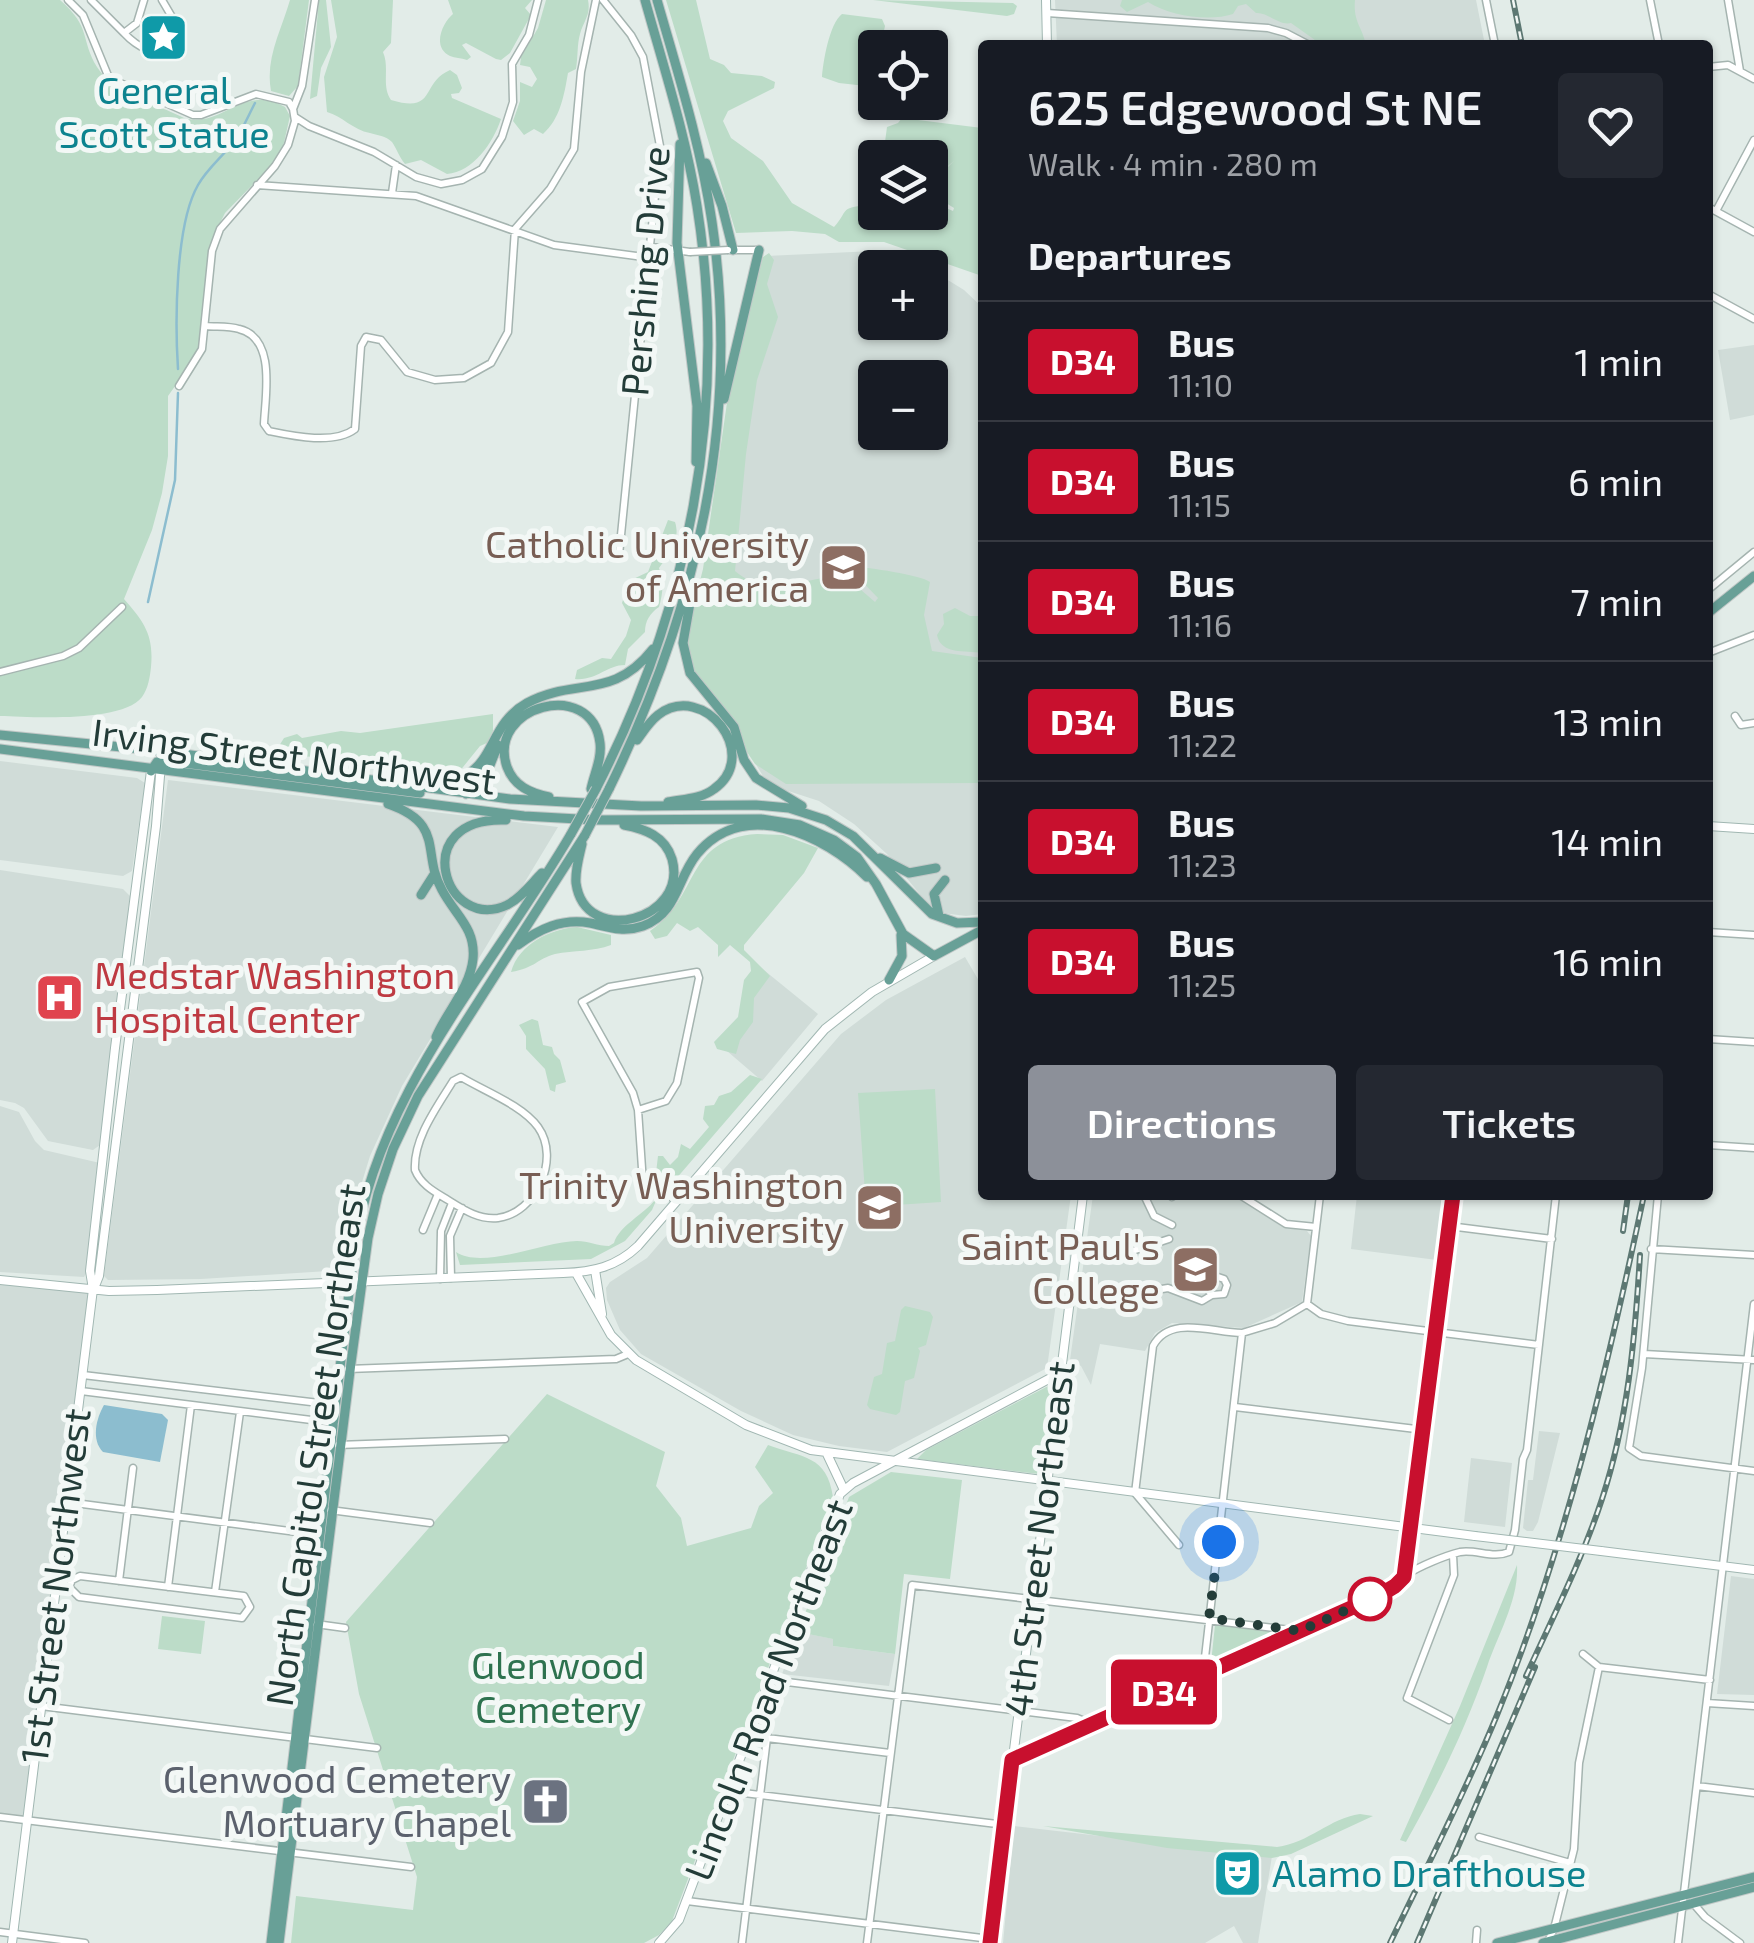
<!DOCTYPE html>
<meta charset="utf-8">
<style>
body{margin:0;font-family:"Exo 2",sans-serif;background:#242831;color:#f1f3f6;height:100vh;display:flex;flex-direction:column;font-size:38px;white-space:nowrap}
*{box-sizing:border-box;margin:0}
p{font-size:32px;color:#9ea1a6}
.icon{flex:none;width:55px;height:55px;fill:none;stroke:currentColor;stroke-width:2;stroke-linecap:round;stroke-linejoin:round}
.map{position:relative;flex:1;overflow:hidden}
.drawer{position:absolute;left:978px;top:40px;width:735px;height:1160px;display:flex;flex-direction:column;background:#171b24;border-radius:10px;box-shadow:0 2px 8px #0004}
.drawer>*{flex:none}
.badge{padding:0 20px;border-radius:8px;font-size:35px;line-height:65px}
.tools{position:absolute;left:858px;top:30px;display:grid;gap:20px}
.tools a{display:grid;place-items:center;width:90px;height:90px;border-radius:10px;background:#171b24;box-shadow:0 2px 8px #0004;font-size:50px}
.you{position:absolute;width:50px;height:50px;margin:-25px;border:8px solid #fff;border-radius:50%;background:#1a73e8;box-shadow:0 0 0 15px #1a73e833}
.map>.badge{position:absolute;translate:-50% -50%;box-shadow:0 0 0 5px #fff}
h2{padding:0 50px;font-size:38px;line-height:90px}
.round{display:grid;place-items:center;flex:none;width:105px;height:105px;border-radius:10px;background:#242831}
.head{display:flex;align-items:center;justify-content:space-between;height:170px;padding:0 50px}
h1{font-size:48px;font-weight:600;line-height:75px}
.cta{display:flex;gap:20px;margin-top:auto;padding:20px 50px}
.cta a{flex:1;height:115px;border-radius:10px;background:#8c9099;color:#fff;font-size:40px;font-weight:600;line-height:115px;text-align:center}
.cta a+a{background:#242831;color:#f1f3f6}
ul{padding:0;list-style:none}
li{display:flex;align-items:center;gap:30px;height:120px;padding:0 50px;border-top:2px solid #363941}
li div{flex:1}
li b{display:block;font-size:38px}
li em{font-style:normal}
li .badge{min-width:110px;font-weight:700;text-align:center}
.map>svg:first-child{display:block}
.built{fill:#d0dcd8;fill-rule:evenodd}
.green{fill:#bcdcc8}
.water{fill:#8cbdcf}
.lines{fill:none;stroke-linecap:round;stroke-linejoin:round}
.stream{stroke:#8cbdcf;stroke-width:2.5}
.street-casing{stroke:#a5b4b0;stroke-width:9}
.secondary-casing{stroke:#a1b7b2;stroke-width:10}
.primary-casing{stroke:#c1c8c7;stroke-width:11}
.street{stroke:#fff;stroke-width:6}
.secondary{stroke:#fff;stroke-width:8}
.primary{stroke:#68a097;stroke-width:9}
.rail-casing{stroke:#5d7873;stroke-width:6}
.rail{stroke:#f3f8f6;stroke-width:2.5;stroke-dasharray:8;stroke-linecap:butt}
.street-bridge-casing{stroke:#a5b4b0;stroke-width:9;stroke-linecap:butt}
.secondary-bridge-casing{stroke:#a1b7b2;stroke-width:10;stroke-linecap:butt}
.primary-bridge-casing{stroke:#c1c8c7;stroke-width:11;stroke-linecap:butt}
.street-bridge{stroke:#fff;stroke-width:6}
.secondary-bridge{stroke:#fff;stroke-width:8}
.primary-bridge{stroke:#68a097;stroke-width:9}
.line-casing{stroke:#fff;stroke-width:22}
.line{stroke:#c8102e;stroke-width:15}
.walk{stroke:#233c38;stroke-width:10;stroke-dasharray:0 18}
.stop-dot{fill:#fff;stroke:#c8102e;stroke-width:5}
.labels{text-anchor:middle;stroke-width:10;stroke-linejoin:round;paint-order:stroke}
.culture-label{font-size:38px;fill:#0d838f;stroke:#f3f8f6}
.street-label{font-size:38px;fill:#233c38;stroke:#f3f8f6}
.education-label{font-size:38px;fill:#785e54;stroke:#f3f8f6;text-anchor:end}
.health-label{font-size:38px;fill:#be3a42;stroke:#f3f8f6;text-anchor:start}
.park-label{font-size:38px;fill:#2e724f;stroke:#f3f8f6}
.worship-label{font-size:38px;fill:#5b616d;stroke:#f3f8f6;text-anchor:end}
</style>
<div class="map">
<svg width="1754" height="1943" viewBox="0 0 1754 1943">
<rect width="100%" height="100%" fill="#e2ece8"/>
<path class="built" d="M1055,0H1476L1485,45H1057Z
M874,251L898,256L927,267L875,268V322H930V269L964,290L982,307V914L966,916L943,913L927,903L887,854L854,824L819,801L776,787L763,776L747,750L698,617L766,256ZM875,378H930V432H875Z
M1754,345V415L1730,420L1718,350Z
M0,761L137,778L145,783L132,871L123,876L0,860Z
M168,780L558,827L402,1086L370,1156L355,1205L343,1267L328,1271L201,1279L108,1280L104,1276Z
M0,870L123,889L130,896L100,1145L93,1150L48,1141L24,1108L15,1103L0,1100Z
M965,957L982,986V1195H1071L1047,1368L887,1452L839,1446L793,1435L741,1411L641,1354L620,1330L607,1300L606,1288L610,1282L647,1258L841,1034L886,1000Z
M759,966L818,1014L762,1081L727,1051Z
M0,1106L19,1112L35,1141L44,1150L100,1163L87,1272L84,1277L0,1272Z
M1093,1195H1196L1199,1198L1233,1195L1283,1227L1307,1231L1311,1236L1302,1302L1244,1328L1172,1323L1155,1333L1145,1351L1100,1344L1091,1385L1081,1366L1070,1360Z
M1357,1195H1445L1437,1260L1351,1249Z
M0,1280L93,1289L27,1820L0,1817Z
M1539,1431L1560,1433L1538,1522L1533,1531H1527L1523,1528L1528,1480H1533Z
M1471,1458L1512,1463L1505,1527L1464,1522Z
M1731,1576L1754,1579V1695L1717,1694Z
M798,1632L834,1639L833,1646L895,1654L889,1686L782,1674Z
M1014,1826L1272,1856L1258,1943H1243L1234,1926L1205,1943H1003Z"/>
<path class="green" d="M0,0H60C92,28 80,39 97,67C115,95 155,103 184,118C222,129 242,83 285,107L290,116L283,147L272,165L225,213L212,239L199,346L193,361L168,396V456L162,493L152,530L124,599C144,622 154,635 151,667C150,677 148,689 142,697C122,723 31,717 0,716Z
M290,0H309L298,86L289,96L271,91C265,59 281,31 290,0Z
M319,0H326L331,47L321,68L317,96L310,99Z
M331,0H393L391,43L383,52C390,68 381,86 391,100C437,114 420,83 450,70L457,75L462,88L459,93L451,94L452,98L501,119C493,143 473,172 447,174L421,160L405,164C399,157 397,149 392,142C386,136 377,135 370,133C353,130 342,116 327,112L324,77L337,37Z
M448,0H532L525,8L531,15L510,53L501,60L496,59L466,43L462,45L471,57L467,60C461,58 455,58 450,56C431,47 443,22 453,14Z
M546,0H588C591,15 584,20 580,34C577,44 578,58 576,69L568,73C564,96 560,119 543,134L534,129L524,135L513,121L520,101V82L532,87L537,79L530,67L520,65L521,57L538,28Z
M666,0H696L710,59L724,65L731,73L762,76L775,82L774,88L728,111L723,121L731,138L763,161L792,203L834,227C849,211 838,208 867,205L875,212L890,218L896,213L930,212V201L953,211L954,208L930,193V184L954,161L930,181V158L883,157L887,127L898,123L902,118L982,128V276L884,242H839L825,234L792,231L736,233Z
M873,0L1013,3L1017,6L1014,14L1007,16Z
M1122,0H1355C1353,22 1362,26 1366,45H1322L1291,23C1279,26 1268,12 1256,13L1246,4L1238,6L1233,14C1209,22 1170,16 1148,2L1127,12L1120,6Z
M842,14L882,19L885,26L881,44L875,48V87L839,83L822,77C823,63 829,24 842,14Z
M769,253L774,260L767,284L778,317L757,380L746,454L735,571C771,601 801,578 838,576L846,577L875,602L878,598L852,571L854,567C867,567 921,575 930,582L924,615L932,651L982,658V783L786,784L755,764L693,671L686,649L688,628L703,569L730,382L763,257Z
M668,520L675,522C681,541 669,554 659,568C664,582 663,593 659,607C650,613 645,621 645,632L628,649L625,665C607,665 596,681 575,679L577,670L602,658L611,659L626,636L631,620L622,603L629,581L648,572Z
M955,608L970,616H982V653C965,650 941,655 937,635L944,624L943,614Z
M493,714V731L487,743L480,746L459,772L426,776L400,767L376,765L365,769L337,760L287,754L279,746L284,738L297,734L302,738L341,731L360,733Z
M757,834L783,835L818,848L804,873L744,945V950L770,976L754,998L753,1022L740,1040L736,1054L717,1049L714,1042L738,1017L744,980L751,971L750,962L730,945L718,957V945L698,927L690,931L677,923L667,936L655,939L650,931C700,898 684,839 757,834Z
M577,927L611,935V945C593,952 574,950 555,954C537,959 535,968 511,972C519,944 550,929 577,927Z
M532,1019L538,1021L543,1045L552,1047L554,1054L560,1060L566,1082L556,1085L555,1092L550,1090L545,1069L526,1049V1036L519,1025Z
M750,1075L762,1079L675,1180H664L656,1173L658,1156H663L670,1165L678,1157L681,1144L690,1149L709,1127L703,1119L705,1106L714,1105L719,1096L731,1092Z
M935,1089L941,1202L866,1207L858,1093Z
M659,1194L652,1210L625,1241L591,1259L460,1265L456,1252C483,1270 545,1241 577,1241C588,1241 598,1246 609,1246L614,1243C619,1226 644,1214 655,1200V1195Z
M905,1306L930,1312L933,1317L926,1345L918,1348L920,1351L914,1378L905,1381L900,1412L896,1415L870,1409L867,1405L874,1377L882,1374L887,1343L895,1341L901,1310Z
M1052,1384L1039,1474L917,1459L926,1450Z
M547,1394L665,1452L656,1486L681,1518L687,1546L751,1528L759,1506L773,1493L755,1467L768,1445C803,1458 827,1455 833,1497L672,1921L659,1935L644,1943H291L296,1896L413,1910L417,1877L359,1694L346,1622Z
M891,1472L962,1480L950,1579L904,1574L895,1654L833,1646V1639L798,1632L849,1497Z
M1517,1565C1519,1600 1498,1634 1487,1667C1466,1728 1437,1787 1406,1842L1400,1840L1460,1706Z
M162,1616L205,1621L201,1654L158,1649Z
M1215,1625L1273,1631L1276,1635L1211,1663Z
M1360,1814L1373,1816L1291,1854L1272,1858L1167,1848L1043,1826L1277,1847C1309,1843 1330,1818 1360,1814Z"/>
<path class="water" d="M104,1405L162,1414L168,1420L160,1462L103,1452C91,1440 96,1419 104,1405Z"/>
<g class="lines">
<path class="stream" d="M178,369C175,323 175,225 198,185C207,169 221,158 232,144C242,132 248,116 255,103
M148,602L175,480L178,393"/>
<defs>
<path id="street" d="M68,0L83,15L109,78L193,115H201L256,94L289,102L293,109
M91,0L124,33L137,23L144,0
M603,0L631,35L643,57L660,146L619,555
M1486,0L1495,45
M1650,0L1659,45
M1728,0L1740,71
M1047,13L1268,28L1286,33L1309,45
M124,33C137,47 157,58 175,51L182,34L162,0
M1708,67L1728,65L1754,79
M295,117L309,126L374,152L416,177L441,184L462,180L482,169L502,137L513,102L512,64L529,35L538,0
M257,185L416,196L554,245L651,258
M392,193L396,165
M1708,207L1754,232
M1716,211L1754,140
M652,247L690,252
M729,250H759
M1708,294L1754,319
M206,326C217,327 229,326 239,329C277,338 265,397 264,424L269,431C293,436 334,445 355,429L361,346L366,337L381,340L407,372L435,380L464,378L491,363L508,332L515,229L550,189L574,149L581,72L596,0
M179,386L202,349L212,251L220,229L275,166L288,145L295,121L293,109L302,86L315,0
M1708,590L1754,552
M1708,653L1754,635
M0,672L63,656L79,648L122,607
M1735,716L1741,725L1754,723
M1708,932L1754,935
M697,972L699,978L677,1083L666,1101L638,1110L633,1093L582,1002L609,987Z
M1708,1039L1754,1042
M461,1077C484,1091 522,1105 538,1127C561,1159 536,1213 498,1218C479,1220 464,1210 448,1200C435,1192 421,1185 415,1170C413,1139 437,1107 453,1081Z
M638,1110L643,1183L657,1186L676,1201
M1708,1145L1754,1148
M1144,1195L1154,1216L1172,1225
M1171,1195L1172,1197
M1240,1195L1286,1224L1316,1227
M1658,1195L1642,1368L1629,1448L1641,1456L1754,1471
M1449,1226L1552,1239
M423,1230L438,1194
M1651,1249L1754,1255
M1108,1259L1169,1239
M451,1278L450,1236L462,1208
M440,1279L441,1231L452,1203
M1071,1290L1108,1298L1168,1288L1202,1301L1212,1295L1224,1294L1227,1285L1224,1279L1215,1276L1209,1280L1208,1290L1212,1295
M1307,1304L1321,1314L1348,1321L1539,1345
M1307,1304L1320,1195
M1644,1354L1754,1360
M348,1369L616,1359L628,1354
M83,1375L336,1405
M81,1391L335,1423
M1235,1407L1424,1430
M338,1445L505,1439
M67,1502L320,1535
M330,1510L430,1523
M1179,1545L1135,1493L1153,1346C1170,1314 1213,1333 1242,1333
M1404,1576L1453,1195
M119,1581L133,1468
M57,1585L69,1587L79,1597L242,1618L250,1607L244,1596L80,1576L72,1580L69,1587
M168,1587L191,1405
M215,1592L240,1412
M316,1624L345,1628
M1583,1654L1599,1667L1710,1680
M1203,1675L1242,1333L1275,1323L1307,1304
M1707,1703L1754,1706
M41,1706L377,1748
M1449,1720L1407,1698L1454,1575L1453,1555
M767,1738L890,1753
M1013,1760L1380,1595C1391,1589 1397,1582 1406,1575C1420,1566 1444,1556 1460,1552C1476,1549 1493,1559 1509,1552L1515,1530L1523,1459L1527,1450L1556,1195
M1697,1786L1754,1793
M728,1791L1005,1825
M0,1817L411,1867
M1479,1837L1570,1863
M687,1901L990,1939
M1692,1902L1705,1917L1740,1943
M0,1932L85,1943
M742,1943L767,1738L771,1680L1077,1718L1091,1724
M867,1943L912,1585L1299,1631
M1476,1943L1477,1930
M1547,1943L1554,1929L1574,1849L1579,1763L1599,1667
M1678,1943L1754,1304"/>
<path id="secondary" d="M1046,0L1047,45
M1708,826L1754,829
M595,1270L602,1314
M576,1273L611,1335L636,1360L746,1425L811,1450L1475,1536
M0,1280L109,1291L157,1290L563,1273C593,1272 616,1267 638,1246L825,1029L872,992L934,956
M95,1286L99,1276L156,826L162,751
M827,1454L844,1490
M1601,1551L1754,1570
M12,1943L93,1289L90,1271L115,1048L151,771
M659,1943L679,1920L840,1494L853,1483L1060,1373
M990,1943L1083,1195"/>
<path id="primary" d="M680,144L677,243L697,406L696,462
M706,163L722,206L733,250
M724,399L759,250
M693,586L683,643L690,673L734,727L744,760L756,778L802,806
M1708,613L1754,576
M0,735L162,751L510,799L641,806L756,805L789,808L826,820L853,836L932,914L957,923L982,922
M637,740C643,732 649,722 658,715C704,680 762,755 714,789C701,799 684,799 668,802
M0,749L524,816L596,820L761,819L800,825L834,840L857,857L876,884L903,934L934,956L982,930
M151,771L157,762L168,761L420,793
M415,780C502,792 478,730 527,703C575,677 612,701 653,649
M596,789C689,608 729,408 697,206C686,136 664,68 645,0
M609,789C697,609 741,422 712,222C701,146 678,73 657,0
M466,794L490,765L498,745
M549,797C530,793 514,786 507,767C486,706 592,677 600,743C602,759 594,774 591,789
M388,804C446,824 421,853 442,890C455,915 476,928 473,959C470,988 447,1011 436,1037
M506,820C407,816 444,934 507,905C521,898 531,884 542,873
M582,844C579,857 575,870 576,883C585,948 689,920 672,859C665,836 645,829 624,825
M880,858L909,873L936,868
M421,895L435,873
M939,916L934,894L945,880
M518,945C539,929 562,918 590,923C608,927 623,933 643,926C678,913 676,880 697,854C744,797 825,835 867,877
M889,980L902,956L901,935
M271,1943L354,1251C377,1092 492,969 571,834
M279,1943L351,1363L368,1238L378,1194L393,1149L418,1096L585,835
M1497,1943L1754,1877
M1543,1943L1754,1887"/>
</defs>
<use href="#street" class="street-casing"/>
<use href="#secondary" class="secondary-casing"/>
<use href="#primary" class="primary-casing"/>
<use href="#street" class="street"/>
<use href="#secondary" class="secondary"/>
<use href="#primary" class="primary"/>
<defs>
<path id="rail" d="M1513,0L1522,45
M1623,1231L1628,1195
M1526,1676C1553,1617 1582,1560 1602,1499C1628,1420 1635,1338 1640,1255
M1390,1943C1426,1868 1465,1793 1497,1715C1565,1549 1607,1370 1644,1195
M1417,1943L1535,1667"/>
</defs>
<use href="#rail" class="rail-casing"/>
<use href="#rail" class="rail"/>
<defs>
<path id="street-bridge" d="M690,252L728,250"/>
<path id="secondary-bridge" d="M1475,1536L1601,1551"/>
<path id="primary-bridge" d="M571,834L596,789
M585,835L609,789"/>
</defs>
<use href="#street-bridge" class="street-bridge-casing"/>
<use href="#secondary-bridge" class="secondary-bridge-casing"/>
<use href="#primary-bridge" class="primary-bridge-casing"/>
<use href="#street-bridge" class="street-bridge"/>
<use href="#secondary-bridge" class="secondary-bridge"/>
<use href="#primary-bridge" class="primary-bridge"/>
</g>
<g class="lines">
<defs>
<path id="line" d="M990,1943L1012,1760L1380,1595L1395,1586L1404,1577L1453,1195"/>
</defs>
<use href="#line" class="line-casing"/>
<use href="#line" class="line"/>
<path class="walk" d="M1219,1542L1209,1618L1300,1631L1380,1595L1370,1599"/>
</g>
<defs>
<symbol id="sight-square" viewBox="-11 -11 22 22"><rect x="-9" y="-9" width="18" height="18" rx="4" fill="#0f9aa8" stroke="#f3f8f6"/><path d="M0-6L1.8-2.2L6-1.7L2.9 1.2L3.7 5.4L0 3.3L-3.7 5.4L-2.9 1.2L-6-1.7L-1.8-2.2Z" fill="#fff"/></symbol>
<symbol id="university-square" viewBox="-11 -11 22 22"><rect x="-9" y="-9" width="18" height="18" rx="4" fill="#8d6e63" stroke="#f3f8f6"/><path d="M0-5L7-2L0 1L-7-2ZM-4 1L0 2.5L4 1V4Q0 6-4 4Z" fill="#fff"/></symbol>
<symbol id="hospital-square" viewBox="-11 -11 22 22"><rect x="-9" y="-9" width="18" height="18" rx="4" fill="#e0444e" stroke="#f3f8f6"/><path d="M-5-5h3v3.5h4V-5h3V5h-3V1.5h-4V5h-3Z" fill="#fff"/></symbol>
<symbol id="church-square" viewBox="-11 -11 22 22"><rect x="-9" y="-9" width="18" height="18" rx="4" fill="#6b7280" stroke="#f3f8f6"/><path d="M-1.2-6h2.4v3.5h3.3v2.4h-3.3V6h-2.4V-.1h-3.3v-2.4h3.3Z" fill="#fff"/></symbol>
<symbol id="theatre-square" viewBox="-11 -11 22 22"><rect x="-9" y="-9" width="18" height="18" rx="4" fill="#0f9aa8" stroke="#f3f8f6"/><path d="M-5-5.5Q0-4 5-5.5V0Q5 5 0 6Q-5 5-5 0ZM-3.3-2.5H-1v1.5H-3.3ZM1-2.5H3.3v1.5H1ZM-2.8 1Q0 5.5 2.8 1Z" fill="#fff"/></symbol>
</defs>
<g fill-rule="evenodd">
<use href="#sight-square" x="136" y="10" width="55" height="55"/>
<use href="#university-square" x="816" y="540" width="55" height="55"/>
<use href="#hospital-square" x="32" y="970" width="55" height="55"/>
<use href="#university-square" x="852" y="1180" width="55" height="55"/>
<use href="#university-square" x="1168" y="1242" width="55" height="55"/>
<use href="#church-square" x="518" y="1774" width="55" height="55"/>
<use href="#theatre-square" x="1210" y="1846" width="55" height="55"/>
</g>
<circle class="stop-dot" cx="1370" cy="1599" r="20"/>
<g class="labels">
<g class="culture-label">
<text x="164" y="104">General<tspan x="164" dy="44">Scott Statue</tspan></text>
<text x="1272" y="1887" text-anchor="start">Alamo Drafthouse</text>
</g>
<g class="street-label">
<text transform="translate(646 271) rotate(-85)" y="13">Pershing Drive</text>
<text transform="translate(294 757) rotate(7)" y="13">Irving Street Northwest</text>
<text transform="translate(316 1445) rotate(-82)" y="13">North Capitol Street Northeast</text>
<text transform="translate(1040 1539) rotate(-83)" y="13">4th Street Northeast</text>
<text transform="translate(56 1586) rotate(-83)" y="13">1st Street Northwest</text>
<text transform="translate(769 1690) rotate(-69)" y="13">Lincoln Road Northeast</text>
</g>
<g class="education-label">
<text x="809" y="558">Catholic University<tspan x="809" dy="44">of America</tspan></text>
<text x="844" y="1199">Trinity Washington<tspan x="844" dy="44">University</tspan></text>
<text x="1160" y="1260">Saint Paul's<tspan x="1160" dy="44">College</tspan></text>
</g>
<g class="health-label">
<text x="94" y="989">Medstar Washington<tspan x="94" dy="44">Hospital Center</tspan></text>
</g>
<g class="park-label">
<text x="558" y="1679">Glenwood<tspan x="558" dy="44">Cemetery</tspan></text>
</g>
<g class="worship-label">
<text x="511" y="1793">Glenwood Cemetery<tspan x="511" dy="44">Mortuary Chapel</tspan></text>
</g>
</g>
</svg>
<div class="tools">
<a><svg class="icon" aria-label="locate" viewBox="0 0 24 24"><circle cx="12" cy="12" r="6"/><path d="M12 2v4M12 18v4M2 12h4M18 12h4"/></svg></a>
<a><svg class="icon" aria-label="layers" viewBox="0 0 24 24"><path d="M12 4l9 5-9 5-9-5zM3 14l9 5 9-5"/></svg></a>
<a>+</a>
<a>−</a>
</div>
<div class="you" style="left:1219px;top:1542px"></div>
<b class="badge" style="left:1164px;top:1692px;background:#c8102e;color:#fff">D34</b>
<section class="drawer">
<div class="head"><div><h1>625 Edgewood St NE</h1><p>Walk · 4 min · 280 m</p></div><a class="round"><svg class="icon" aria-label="heart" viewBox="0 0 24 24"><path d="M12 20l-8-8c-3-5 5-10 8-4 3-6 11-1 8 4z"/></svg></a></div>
<h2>Departures</h2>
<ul>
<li><span class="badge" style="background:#c8102e;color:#fff">D34</span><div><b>Bus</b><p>11:10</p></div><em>1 min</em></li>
<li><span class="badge" style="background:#c8102e;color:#fff">D34</span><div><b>Bus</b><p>11:15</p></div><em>6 min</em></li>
<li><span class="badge" style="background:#c8102e;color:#fff">D34</span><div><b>Bus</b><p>11:16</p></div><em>7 min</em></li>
<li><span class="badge" style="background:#c8102e;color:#fff">D34</span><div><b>Bus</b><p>11:22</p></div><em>13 min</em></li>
<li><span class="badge" style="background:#c8102e;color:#fff">D34</span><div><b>Bus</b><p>11:23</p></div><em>14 min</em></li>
<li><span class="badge" style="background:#c8102e;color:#fff">D34</span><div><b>Bus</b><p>11:25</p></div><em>16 min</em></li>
</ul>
<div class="cta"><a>Directions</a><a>Tickets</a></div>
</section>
</div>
